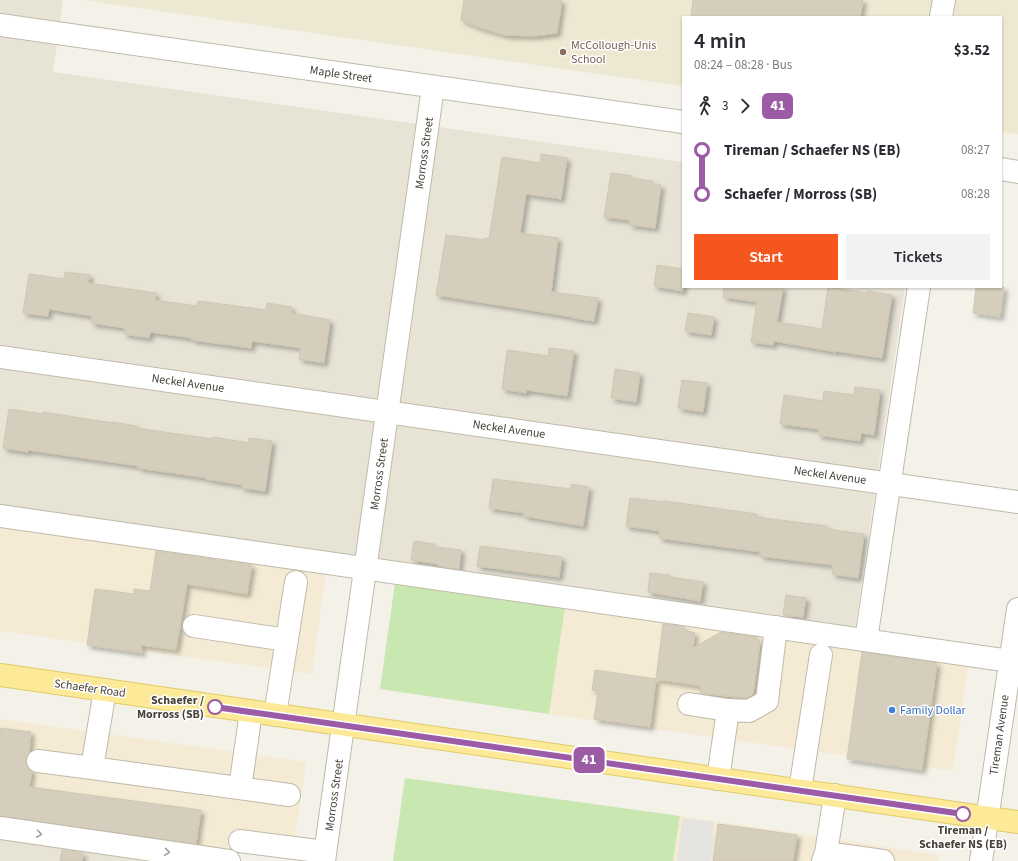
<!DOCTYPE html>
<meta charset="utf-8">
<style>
body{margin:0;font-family:"Source Sans 3",sans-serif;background:#f2f2f3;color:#2b2b33;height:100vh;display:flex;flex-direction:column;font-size:15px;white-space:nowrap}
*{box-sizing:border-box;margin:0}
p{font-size:13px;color:#7c7c81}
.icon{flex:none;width:22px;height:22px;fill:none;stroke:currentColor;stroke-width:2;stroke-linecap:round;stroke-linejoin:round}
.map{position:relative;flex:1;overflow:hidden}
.details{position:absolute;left:682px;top:16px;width:320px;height:272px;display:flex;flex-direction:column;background:#fff;border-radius:0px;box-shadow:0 1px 3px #0004}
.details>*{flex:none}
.badge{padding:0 8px;border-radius:6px;font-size:14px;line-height:26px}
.map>.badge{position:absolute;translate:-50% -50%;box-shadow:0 0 0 2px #fff}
.legs{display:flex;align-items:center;gap:6px;height:44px;padding:0 12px;font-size:13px}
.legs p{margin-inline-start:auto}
.headline{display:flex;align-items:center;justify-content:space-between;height:68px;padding:0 12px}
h1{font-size:22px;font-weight:600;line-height:30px}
.button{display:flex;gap:8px;margin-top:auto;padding:8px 12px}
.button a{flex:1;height:46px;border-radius:0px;background:#f5561d;color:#fff;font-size:16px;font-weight:600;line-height:46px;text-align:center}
.button a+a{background:#f2f2f3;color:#2b2b33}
ul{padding:0 12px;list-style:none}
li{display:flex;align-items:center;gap:14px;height:44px;font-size:15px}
li i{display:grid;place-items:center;width:6px;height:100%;margin:0 5px;background:currentColor}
li i::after{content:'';width:10px;height:10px;margin:-5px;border:3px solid;border-radius:50%;background:#fff}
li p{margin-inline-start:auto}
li:first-child i{background:linear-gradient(#0000 50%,currentColor 0)}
li:last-child i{background:linear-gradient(currentColor 50%,#0000 0)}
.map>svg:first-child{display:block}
.residential{fill:#e7e4d6}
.commercial{fill:#f5ead3}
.education{fill:#ece8d2}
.green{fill:#c9e7b1}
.parking{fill:#e5e3df}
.building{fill:#d5cebd;stroke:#cfc7b1;filter:url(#shadow)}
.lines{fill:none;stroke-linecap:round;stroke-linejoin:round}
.minor-casing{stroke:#bfbaaa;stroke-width:24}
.major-casing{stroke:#e1ca68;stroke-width:24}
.minor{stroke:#fff;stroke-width:22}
.major{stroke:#fcea98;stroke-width:22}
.oneway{stroke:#a3a09b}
.line-1-casing{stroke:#fff;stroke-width:9}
.line-1{stroke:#9b5ba5;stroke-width:6}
.education-dot{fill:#8d6e63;stroke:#fff;stroke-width:1.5}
.stop-1-dot{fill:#fff;stroke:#9b5ba5;stroke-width:2}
.shop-dot{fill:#3f7fe0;stroke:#fff;stroke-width:1.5}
.labels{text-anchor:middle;stroke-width:3;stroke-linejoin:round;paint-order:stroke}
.education-label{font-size:12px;fill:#785e54;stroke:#fff;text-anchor:start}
.street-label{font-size:12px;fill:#474237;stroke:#fff}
.stop-label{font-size:12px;font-weight:bold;fill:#474237;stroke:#fff;text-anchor:end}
.shop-label{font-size:12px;fill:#366cbe;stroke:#fff;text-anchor:start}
</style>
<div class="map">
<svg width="1018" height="861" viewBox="0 0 1018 861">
<defs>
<filter id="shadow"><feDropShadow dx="3.5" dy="3.5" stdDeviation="2" flood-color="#0004"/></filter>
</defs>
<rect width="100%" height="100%" fill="#f3f1e8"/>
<path class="residential" d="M0,0H63L53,72L683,162V287H905L855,628L0,508Z
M0,838L159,861H0Z"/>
<path class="commercial" d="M0,525L326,571L312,674L0,631Z
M565,607L968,664L953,771L549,714Z
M0,719L306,762L292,859L0,818Z
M680,816L939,855L938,861H673Z"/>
<path class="education" d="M83,0H1018V134L1001,132V17H683V86Z"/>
<path class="green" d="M395,583L565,607L549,714L380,689Z
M405,778L680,816L673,861H393Z"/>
<path class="parking" d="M683,818L714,822L712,835L715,836L711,861H677Z"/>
<path class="building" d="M464,0H562L557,33L535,36L505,35L481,28L461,20Z
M693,0H863L860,17H691Z
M541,154L567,158L561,199L526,194L520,233L558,238L551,292L598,298L594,321L573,318V317L436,295L446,235L484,240L485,238L489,239L502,157L540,163Z
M611,173L632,176L631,178L652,181L651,184L661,185L655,228L630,225V220L604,217Z
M657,265L683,269V291L654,286Z
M65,272L90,275L88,283L156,293L155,300L197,306L198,301L266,310L267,303L292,307L291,313L330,320L324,363L299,359L301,348L252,341L251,348L192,340V338L150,332L149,338L124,334L125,328L91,323L92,316L49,309L48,316L23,313L29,274L64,279Z
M724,287H783L777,322L822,329L828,287L867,293V291L892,295L882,358L836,351V352L774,341L773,345L751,342L757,302L723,297Z
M976,287H1004L1000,317L973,313Z
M688,313L714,317L711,335L685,331Z
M549,348L574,351L567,396L527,390L526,393L502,389L507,350L548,356Z
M615,369L640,373L636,402L611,398Z
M682,380L707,383L703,412L678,408Z
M855,387L880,390L874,435L861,433L860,441L818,435L819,429L780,424L784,395L823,401L824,391L854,395Z
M9,409L43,414V412L112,423V422L137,426L136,428L212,439L213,437L249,443V438L272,441L265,491L242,488L243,485L206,479L207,478L138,468L139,466L28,450V452L3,448Z
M493,479L571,489V484L589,487L583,526L524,516V513L489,508Z
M630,498L664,502V501L757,514L756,517L827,526L826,529L864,534L858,578L832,574L833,565L760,556L761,552L659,538L660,531L626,526Z
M414,541L434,544V547L461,550L459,569L439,566V564L411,560Z
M480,546L562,557L559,577L477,566Z
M156,551L252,565L247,594L187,584L176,650L141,645L142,653L87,645L95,589L134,594V589L150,591Z
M650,573L670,575V577L703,582L700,601L648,592Z
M786,595L806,598L803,617L783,615Z
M663,624L682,626L687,631L695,633L693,648L721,632L756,637L760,642L753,694L746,698L700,693L701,686L656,679Z
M862,652L937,663L922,770L847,759Z
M595,670L656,679L650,727L594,719L598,691L592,690Z
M0,728L31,732L29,753L26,760L27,766L32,771L29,787L201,810L196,844L0,816Z
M718,824L797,835L793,861H713Z
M62,850L83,853L82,861H60Z"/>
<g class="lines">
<defs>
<path id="minor" d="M941,17L944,0
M0,25L683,122
M1001,169L1018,172
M0,357L1018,502
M0,516L1018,662
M194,626L287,640
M866,640L919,287
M105,690L92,768L289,795
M689,704L728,710L749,711L767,701L776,627
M275,715L296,582
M38,761L92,768
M718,779L728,710
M240,788L251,712
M800,790L821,655
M0,828L229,861
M240,841L325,852
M826,853L883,861
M324,861L433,87
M823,861L826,853L835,795
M981,861L1018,609"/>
<path id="major" d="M0,675L1018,822"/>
</defs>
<use href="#minor" class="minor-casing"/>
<use href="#major" class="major-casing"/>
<use href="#minor" class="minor"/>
<use href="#major" class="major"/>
</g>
<defs><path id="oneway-chevron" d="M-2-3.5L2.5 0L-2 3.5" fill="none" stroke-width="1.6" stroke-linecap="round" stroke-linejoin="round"/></defs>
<g class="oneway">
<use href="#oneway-chevron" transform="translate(39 834) rotate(8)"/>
<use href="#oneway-chevron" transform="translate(167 852) rotate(8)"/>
</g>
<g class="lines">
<defs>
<path id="line-1" d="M215,707L963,814"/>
</defs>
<use href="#line-1" class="line-1-casing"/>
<use href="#line-1" class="line-1"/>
</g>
<circle class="education-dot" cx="563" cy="52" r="4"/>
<g class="stop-1-dot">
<circle cx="215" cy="707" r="7"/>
<circle cx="963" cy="814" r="7"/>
</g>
<circle class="shop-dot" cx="892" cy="710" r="4"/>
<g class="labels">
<g class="education-label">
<text x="571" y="49">McCollough-Unis<tspan x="571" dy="14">School</tspan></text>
</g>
<g class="street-label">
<text transform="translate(341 74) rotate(8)" y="4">Maple Street</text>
<text transform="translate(424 153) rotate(-82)" y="4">Morross Street</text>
<text transform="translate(188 383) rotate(8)" y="4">Neckel Avenue</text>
<text transform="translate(509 429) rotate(8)" y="4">Neckel Avenue</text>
<text transform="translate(379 474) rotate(-82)" y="4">Morross Street</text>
<text transform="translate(830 475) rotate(8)" y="4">Neckel Avenue</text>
<text transform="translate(90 688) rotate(8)" y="4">Schaefer Road</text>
<text transform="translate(999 735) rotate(-82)" y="4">Tireman Avenue</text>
<text transform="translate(334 795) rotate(-82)" y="4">Morross Street</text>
</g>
<g class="stop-label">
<text x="204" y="704">Schaefer /<tspan x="204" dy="14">Morross (SB)</tspan></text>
<text x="963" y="834" text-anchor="middle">Tireman /<tspan x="963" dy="14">Schaefer NS (EB)</tspan></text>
</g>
<g class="shop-label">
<text x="900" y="714">Family Dollar</text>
</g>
</g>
</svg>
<b class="badge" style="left:589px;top:760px;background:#9b5ba5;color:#fff">41</b>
<section class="details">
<div class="headline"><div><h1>4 min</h1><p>08:24 – 08:28 · Bus</p></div><b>$3.52</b></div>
<div class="legs"><svg class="icon" aria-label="walk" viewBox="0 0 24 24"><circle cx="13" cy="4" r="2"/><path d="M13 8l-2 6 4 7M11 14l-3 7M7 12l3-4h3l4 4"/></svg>3<svg class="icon" aria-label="forward" viewBox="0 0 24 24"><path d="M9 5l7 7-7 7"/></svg><b class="badge" style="background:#9b5ba5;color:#fff">41</b></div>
<ul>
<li><i style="color:#9b5ba5"></i><b>Tireman / Schaefer NS (EB)</b><p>08:27</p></li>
<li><i style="color:#9b5ba5"></i><b>Schaefer / Morross (SB)</b><p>08:28</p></li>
</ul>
<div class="button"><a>Start</a><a>Tickets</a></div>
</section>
</div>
